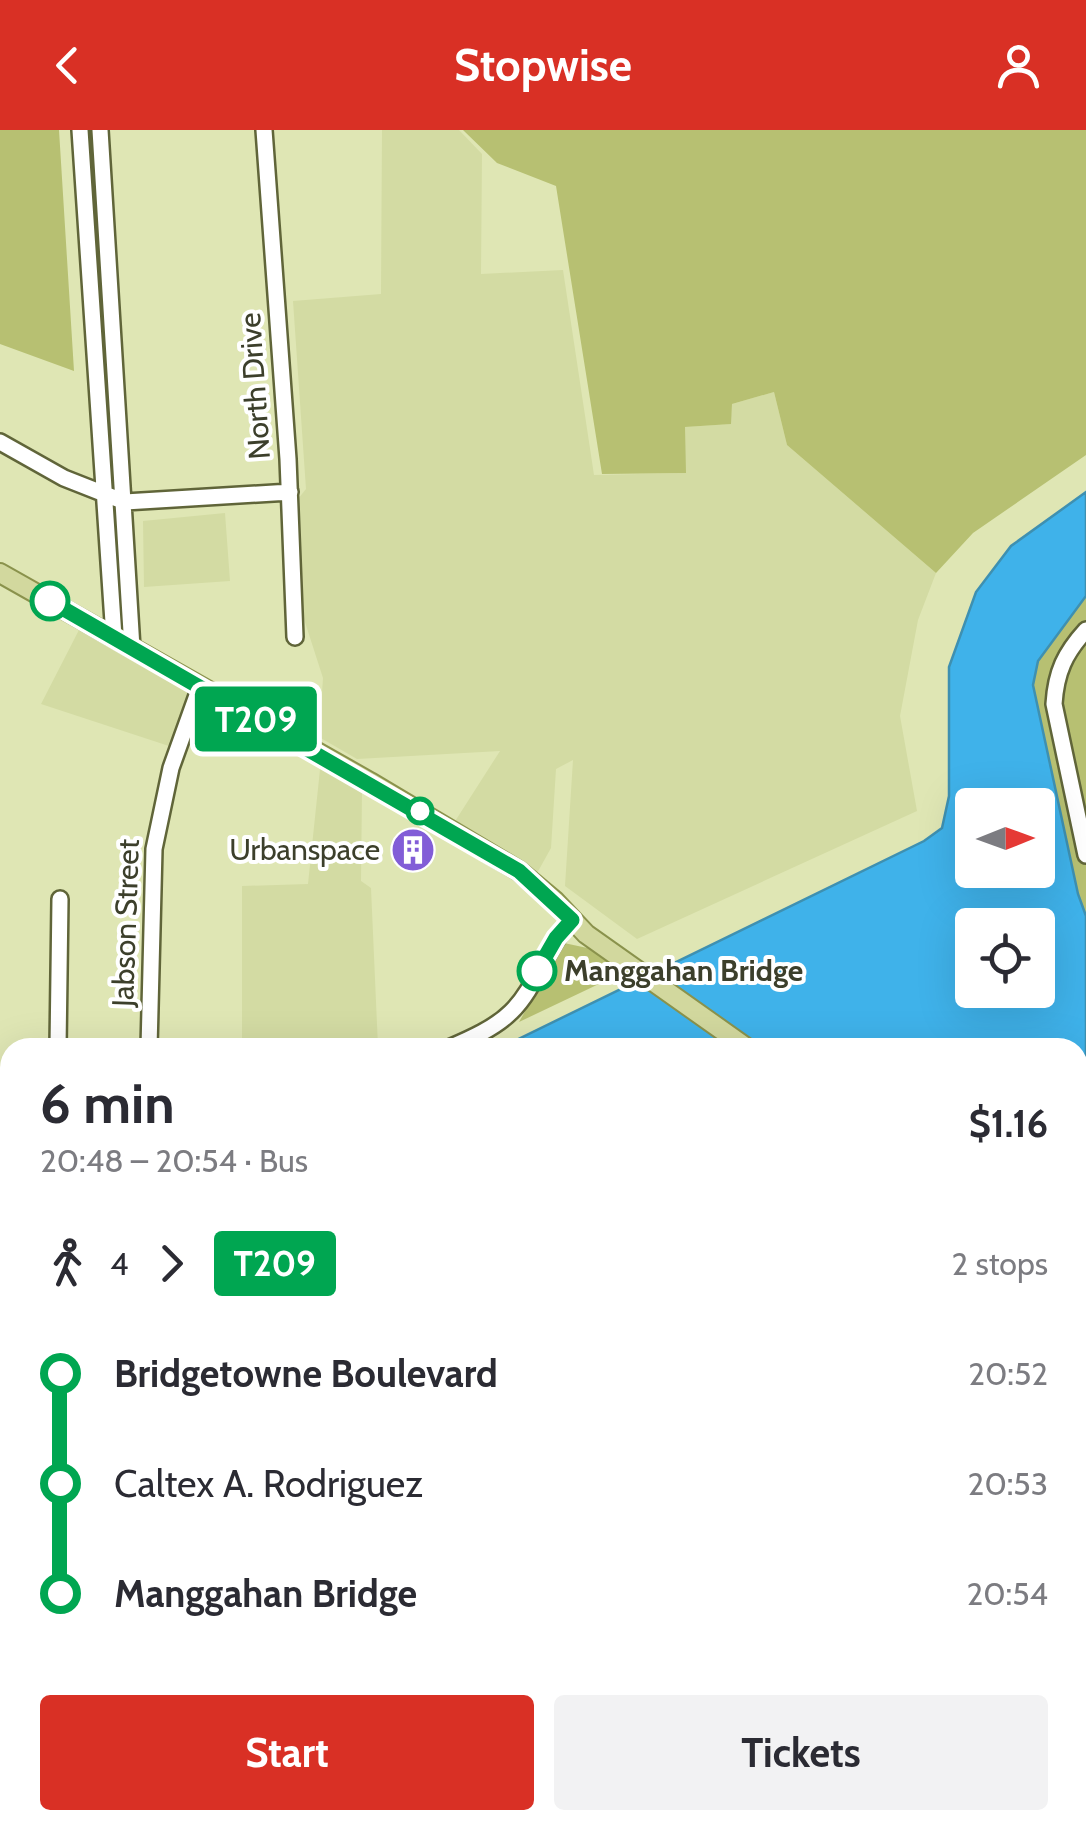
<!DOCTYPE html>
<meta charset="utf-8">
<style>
body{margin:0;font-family:Cabin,sans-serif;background:#f2f2f3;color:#2b2b33;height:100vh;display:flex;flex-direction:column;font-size:38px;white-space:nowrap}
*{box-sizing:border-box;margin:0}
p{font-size:32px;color:#7c7c81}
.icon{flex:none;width:55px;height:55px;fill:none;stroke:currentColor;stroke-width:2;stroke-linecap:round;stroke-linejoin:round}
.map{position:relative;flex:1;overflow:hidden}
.drawer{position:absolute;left:0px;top:908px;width:1088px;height:792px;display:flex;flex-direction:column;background:#fff;border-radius:30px 30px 0 0;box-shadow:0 10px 40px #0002}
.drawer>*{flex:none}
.badge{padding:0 20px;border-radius:8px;font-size:35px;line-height:65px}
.needle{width:65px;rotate:89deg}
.controls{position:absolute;left:955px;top:658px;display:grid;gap:20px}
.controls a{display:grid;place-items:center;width:100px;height:100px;border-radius:10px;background:#fff;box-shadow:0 10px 40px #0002;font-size:50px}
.map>.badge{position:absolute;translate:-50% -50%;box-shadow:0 0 0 5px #fff}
.legs{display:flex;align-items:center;gap:15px;height:110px;padding:0 40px;font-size:32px}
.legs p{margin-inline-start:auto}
.summary{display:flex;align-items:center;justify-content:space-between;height:170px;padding:0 40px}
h1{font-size:55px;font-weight:700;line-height:75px}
.primary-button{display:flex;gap:20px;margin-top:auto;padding:20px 40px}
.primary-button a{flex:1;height:115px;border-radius:10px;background:#d93025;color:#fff;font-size:40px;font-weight:700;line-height:115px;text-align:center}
.primary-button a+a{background:#f2f2f3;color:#2b2b33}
ul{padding:0 40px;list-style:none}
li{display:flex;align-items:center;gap:35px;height:110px;font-size:38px}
li i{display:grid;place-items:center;width:15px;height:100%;margin:0 12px;background:currentColor}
li i::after{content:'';width:25px;height:25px;margin:-12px;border:8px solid;border-radius:50%;background:#fff}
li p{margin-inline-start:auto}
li:first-child i{background:linear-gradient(#0000 50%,currentColor 0)}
li:last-child i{background:linear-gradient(currentColor 50%,#0000 0)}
header{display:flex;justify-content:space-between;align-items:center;height:130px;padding:0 40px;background:#d93025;color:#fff;font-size:45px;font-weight:700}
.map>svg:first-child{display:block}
.built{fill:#d3dba3}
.green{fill:#b7c072}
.water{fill:#3fb2ea;stroke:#3e90b1;stroke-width:2.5;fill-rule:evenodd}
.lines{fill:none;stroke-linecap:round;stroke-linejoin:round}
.minor-casing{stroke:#606539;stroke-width:20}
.major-casing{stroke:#8a924c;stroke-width:22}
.minor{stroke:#fff;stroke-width:15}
.major{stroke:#d2d89e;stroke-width:18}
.line-1-casing{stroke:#fff;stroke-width:22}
.line-1{stroke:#00a651;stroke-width:15}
.stop-1-dot{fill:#fff;stroke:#00a651;stroke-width:5}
.labels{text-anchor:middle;stroke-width:8;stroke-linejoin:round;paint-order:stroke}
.street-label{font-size:30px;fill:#3c3f2b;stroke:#fff}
.poi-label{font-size:30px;fill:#3c3f2b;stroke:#fff;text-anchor:end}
.stop-label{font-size:30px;font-weight:bold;fill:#3c3f2b;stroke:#fff;text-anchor:start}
</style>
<header><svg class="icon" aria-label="back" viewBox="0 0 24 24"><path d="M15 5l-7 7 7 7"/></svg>Stopwise<svg class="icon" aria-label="person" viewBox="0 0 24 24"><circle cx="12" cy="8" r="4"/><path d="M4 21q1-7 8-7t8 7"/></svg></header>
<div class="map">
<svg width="1086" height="1699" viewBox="0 0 1086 1699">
<rect width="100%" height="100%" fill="#dfe6b4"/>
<path class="built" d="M382,0H459L482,24L481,144L563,140L594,345L685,343V297L730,294L732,274L774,262L787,315L936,443L918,490L900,586L917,681L637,809L565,756L573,630L556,639L551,718L536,745L452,696L500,621L357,629L319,607L323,548L304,489L298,369L306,359L293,171L381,164Z
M225,383L230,451L144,457L143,391Z
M80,498L193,563L172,617L41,574Z
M321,630L362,660L361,751L371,758L378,917L242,918V756L308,754Z
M1078,1229L1086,1231V1595L1078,1592Z"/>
<path class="green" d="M0,0H59L74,241L0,214Z
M463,0H1086V325L973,403L936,443L787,315L774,262L732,274L731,294L685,297L686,343L602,344L556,56L497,33Z
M1086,466V786L1078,764L1033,555L1038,531Z
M564,813L592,819L622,843L519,892Z"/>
<path class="water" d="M1086,362V466L1038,531L1033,555L1078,764L1086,786V980H1078V918H500L924,711L942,698L949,666V537L976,462L1011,416ZM972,675H1038V740H972ZM972,795H1038V860H972Z
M10,1072V1225L0,1228V1075Z"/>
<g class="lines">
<defs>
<path id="minor" d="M80,0L114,507
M100,0L132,518
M264,0L288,329L295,507
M0,312L64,348L125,372L290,362
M1086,500C1065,523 1056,542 1054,574L1086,725
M58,918L60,769
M149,918L154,719L171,638L200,557
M449,918C470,909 495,898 511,882C537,857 546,816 572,790
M0,953L10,955
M1078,971L1086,951
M1078,1010L1086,990
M0,1051L10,1048
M1078,1220L1086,1222
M0,1413H10
M0,1579L10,1441
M1078,1686L1086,1688
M39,1699L40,1690
M88,1699V1690
M135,1699L136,1690
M182,1699V1690
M231,1699L232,1690
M299,1699V1690
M360,1699L363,1690
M432,1699L436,1690
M510,1699L513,1690
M584,1699L587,1690
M656,1699L659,1690
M729,1699L732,1690
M780,1699L783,1690
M828,1699L831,1690
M881,1699L885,1690
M948,1699L951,1690
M1029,1699L1033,1690"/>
<path id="major" d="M0,443L370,652L519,741L555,771L586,804L747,918
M1078,1120L1086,1124
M0,1265L10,1262"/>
</defs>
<use href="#minor" class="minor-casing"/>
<use href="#major" class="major-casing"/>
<use href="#minor" class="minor"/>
<use href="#major" class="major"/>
</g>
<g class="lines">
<defs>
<path id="line-1" d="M50,471L519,741L572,790L556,808L537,841"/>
</defs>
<use href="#line-1" class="line-1-casing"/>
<use href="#line-1" class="line-1"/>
</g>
<defs>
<symbol id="building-disc" viewBox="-11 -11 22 22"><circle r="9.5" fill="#825dd7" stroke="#fff"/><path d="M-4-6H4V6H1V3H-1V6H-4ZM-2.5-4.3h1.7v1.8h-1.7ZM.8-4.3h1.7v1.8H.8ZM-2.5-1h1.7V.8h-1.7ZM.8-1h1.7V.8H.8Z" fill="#fff"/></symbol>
</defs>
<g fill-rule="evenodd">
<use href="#building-disc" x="388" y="695" width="50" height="50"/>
</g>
<g class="stop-1-dot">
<circle cx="50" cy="471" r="18"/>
<circle cx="420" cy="681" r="12"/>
<circle cx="537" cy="841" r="18"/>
</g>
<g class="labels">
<g class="street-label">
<text transform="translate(255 256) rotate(-94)" y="10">North Drive</text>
<text transform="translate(126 793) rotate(-88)" y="10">Jabson Street</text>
</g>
<g class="poi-label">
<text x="380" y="730">Urbanspace</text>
</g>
<g class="stop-label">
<text x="564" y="851">Manggahan Bridge</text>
</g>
</g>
</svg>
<div class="controls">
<a><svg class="needle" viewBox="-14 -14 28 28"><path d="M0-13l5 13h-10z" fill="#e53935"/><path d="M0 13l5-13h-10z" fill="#7c7c81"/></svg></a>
<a><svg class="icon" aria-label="locate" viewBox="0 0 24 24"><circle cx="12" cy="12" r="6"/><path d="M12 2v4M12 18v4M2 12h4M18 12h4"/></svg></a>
</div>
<b class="badge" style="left:256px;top:589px;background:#00a651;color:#fff">T209</b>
<section class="drawer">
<div class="summary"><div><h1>6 min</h1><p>20:48 – 20:54 · Bus</p></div><b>$1.16</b></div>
<div class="legs"><svg class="icon" aria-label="walk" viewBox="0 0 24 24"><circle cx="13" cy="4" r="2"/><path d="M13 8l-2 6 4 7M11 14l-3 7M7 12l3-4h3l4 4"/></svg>4<svg class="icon" aria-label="forward" viewBox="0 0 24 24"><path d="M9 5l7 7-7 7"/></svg><b class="badge" style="background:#00a651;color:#fff">T209</b><p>2 stops</p></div>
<ul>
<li><i style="color:#00a651"></i><b>Bridgetowne Boulevard</b><p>20:52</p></li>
<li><i style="color:#00a651"></i><span>Caltex A. Rodriguez</span><p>20:53</p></li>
<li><i style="color:#00a651"></i><b>Manggahan Bridge</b><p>20:54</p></li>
</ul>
<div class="primary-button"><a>Start</a><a>Tickets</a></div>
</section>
</div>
